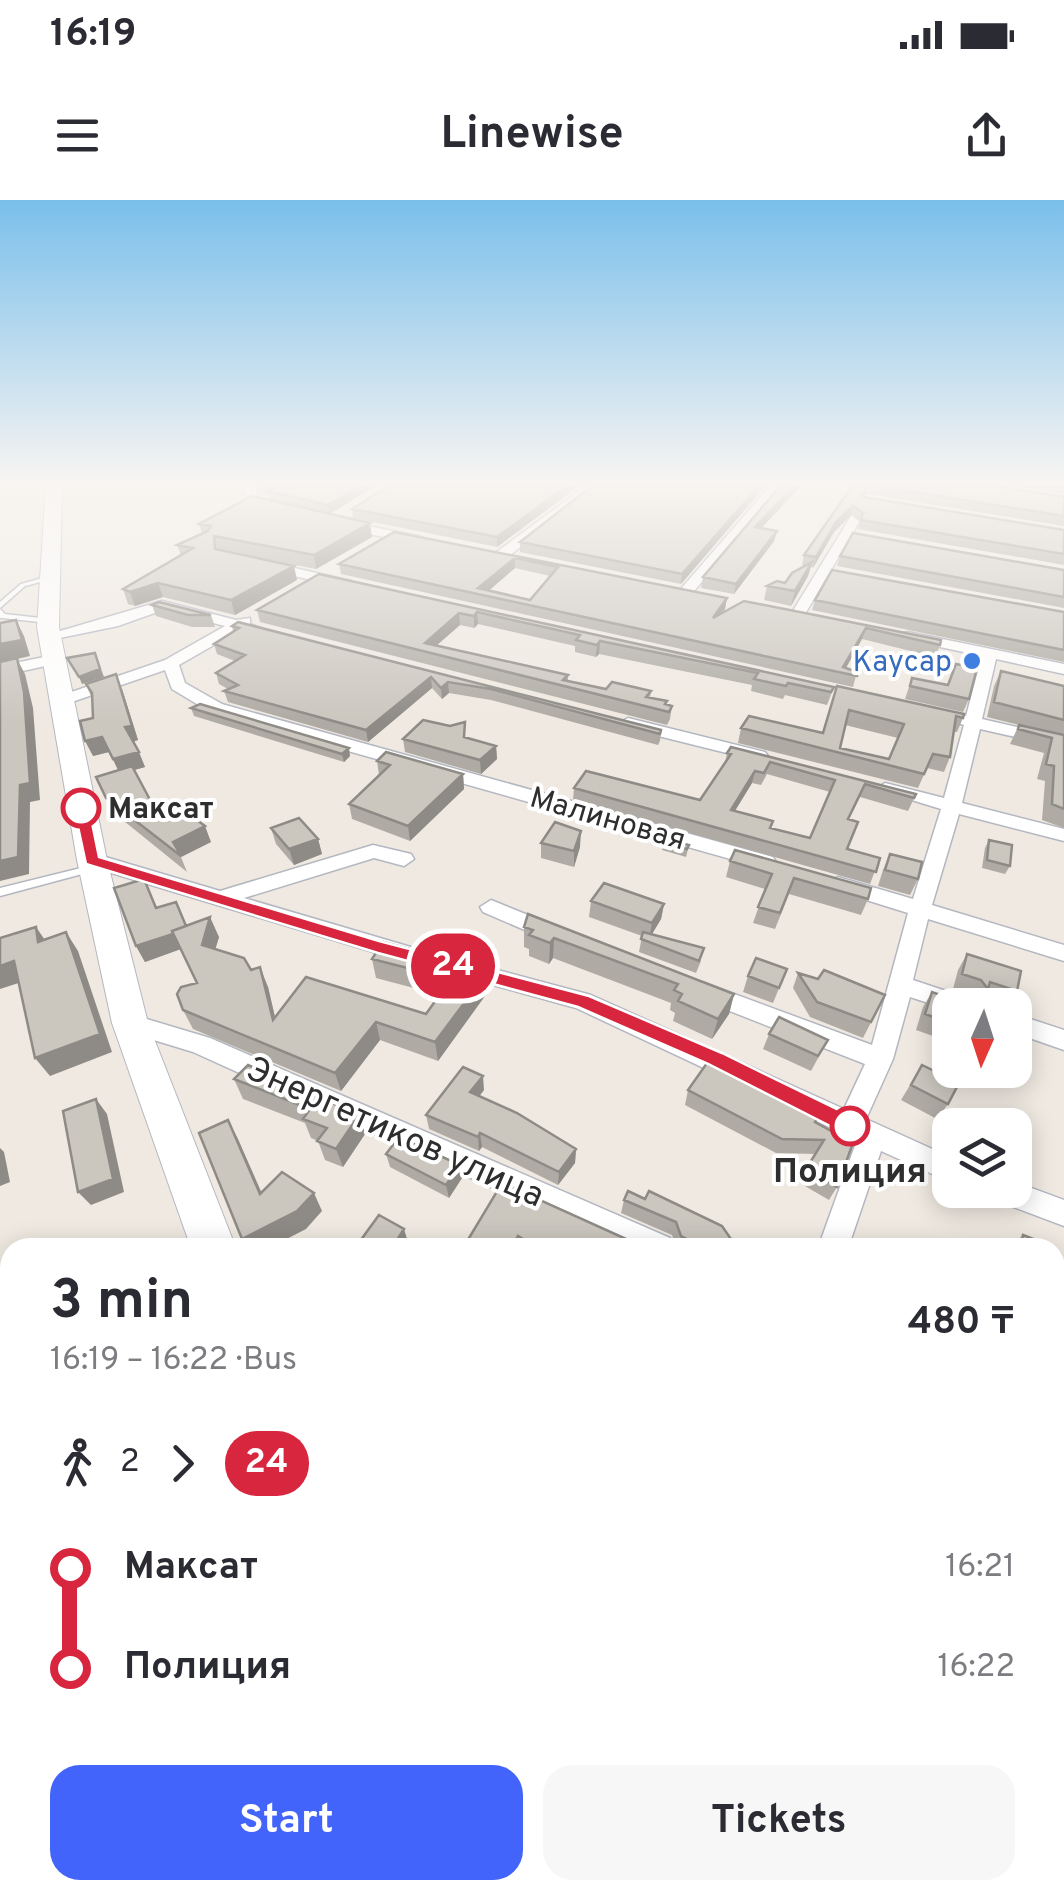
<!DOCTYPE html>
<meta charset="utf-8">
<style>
body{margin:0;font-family:Overpass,sans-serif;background:#f7f7f7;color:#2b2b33;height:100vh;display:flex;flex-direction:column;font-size:38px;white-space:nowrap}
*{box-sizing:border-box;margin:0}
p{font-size:32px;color:#7c7c81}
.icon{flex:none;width:55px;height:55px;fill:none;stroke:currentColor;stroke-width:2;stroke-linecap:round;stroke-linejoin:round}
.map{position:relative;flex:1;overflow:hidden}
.side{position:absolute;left:0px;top:1038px;width:1065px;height:662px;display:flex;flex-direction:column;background:#fff;border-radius:30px 30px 0 0;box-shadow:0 5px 25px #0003}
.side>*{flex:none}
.badge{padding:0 20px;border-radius:32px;font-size:35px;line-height:65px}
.needle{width:65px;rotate:183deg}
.buttons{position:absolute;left:932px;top:788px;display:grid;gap:20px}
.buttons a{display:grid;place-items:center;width:100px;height:100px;border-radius:20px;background:#fff;box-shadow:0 5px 25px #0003;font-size:50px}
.map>.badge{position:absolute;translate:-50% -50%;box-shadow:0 0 0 5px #fff}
.legs{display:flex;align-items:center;gap:15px;height:110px;padding:0 50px;font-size:32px}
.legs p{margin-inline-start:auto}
.overview{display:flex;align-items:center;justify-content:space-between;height:170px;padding:0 50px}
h1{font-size:55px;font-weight:700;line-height:75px}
.primary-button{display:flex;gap:20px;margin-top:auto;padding:20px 50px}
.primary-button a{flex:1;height:115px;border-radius:30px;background:#4264fb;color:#fff;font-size:40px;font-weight:700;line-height:115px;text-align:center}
.primary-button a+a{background:#f7f7f7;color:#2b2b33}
ul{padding:0 50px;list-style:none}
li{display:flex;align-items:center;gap:35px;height:100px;font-size:38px}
li i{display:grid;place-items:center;width:15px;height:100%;margin:0 12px;background:currentColor}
li i::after{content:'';width:25px;height:25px;margin:-12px;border:8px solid;border-radius:50%;background:#fff}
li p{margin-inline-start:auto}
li:first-child i{background:linear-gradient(#0000 50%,currentColor 0)}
li:last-child i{background:linear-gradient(currentColor 50%,#0000 0)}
.status{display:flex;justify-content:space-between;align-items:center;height:70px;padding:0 50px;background:#fff;direction:ltr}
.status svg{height:28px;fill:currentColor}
header{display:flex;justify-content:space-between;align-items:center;height:130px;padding:0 50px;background:#fff;font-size:45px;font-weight:700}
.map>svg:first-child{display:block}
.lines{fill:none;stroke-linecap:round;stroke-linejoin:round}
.lane-casing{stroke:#b4b7c1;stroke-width:3}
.street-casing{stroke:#b4b7c1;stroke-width:3}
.secondary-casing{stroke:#b4b7c1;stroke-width:2}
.lane{fill:#fff;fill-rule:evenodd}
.street{fill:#fff;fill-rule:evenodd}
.secondary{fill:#fff;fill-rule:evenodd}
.wall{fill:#afaba4;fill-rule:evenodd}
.shaded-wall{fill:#8e8b86}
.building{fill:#cbc7bf;stroke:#8e8b86;stroke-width:2.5;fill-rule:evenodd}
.line-1{fill:#d7263d;stroke:#fff;stroke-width:2.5}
.shop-dot{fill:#3f7fe0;stroke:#fff;stroke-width:4}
.stop-1-dot{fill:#fff;stroke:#d7263d;stroke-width:5}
.labels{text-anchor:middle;stroke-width:8;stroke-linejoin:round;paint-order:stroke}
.far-shop-label{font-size:30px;fill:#366cbe;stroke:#fff;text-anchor:end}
.far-stop-label{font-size:30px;font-weight:bold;fill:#2e2e2e;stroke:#fff;text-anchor:start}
.far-street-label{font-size:30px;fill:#2e2e2e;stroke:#fff}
.street-label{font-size:35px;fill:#2e2e2e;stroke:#fff}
.stop-label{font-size:35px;font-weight:bold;fill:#2e2e2e;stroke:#fff}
</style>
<div class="status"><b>16:19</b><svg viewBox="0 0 49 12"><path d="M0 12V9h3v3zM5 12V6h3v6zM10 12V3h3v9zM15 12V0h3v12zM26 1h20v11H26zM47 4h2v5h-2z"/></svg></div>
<header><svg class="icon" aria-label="menu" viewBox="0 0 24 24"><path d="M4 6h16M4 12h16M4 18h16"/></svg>Linewise<svg class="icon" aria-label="share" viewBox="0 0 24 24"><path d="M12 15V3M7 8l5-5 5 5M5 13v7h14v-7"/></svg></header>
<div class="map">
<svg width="1064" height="1698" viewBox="0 0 1064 1698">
<rect width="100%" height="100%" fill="#efe9e1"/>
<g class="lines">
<defs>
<path id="lane" d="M50,376L53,378L52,379L25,386L0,408V402L21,384Z
M0,409L5,414L49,419L53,421L49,423L2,418H0Z
M93,665L97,666V670L0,696V688Z"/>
<path id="street" d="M0,285H8L0,291Z
M246,285H258L256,292L261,300L284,308V314L253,304L244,292Z
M587,285H599L504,360H494V354Z
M771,285H782L690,396H680V390Z
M870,285H881L805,414L793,417L791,414Z
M339,320L422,337L428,341L422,345L335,327Z
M264,361L351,381L353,384L346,388L259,368V362Z
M162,401L236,420L250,418V424L271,432L264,436L240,430L179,465L185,483L222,504L773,657L776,662L766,669L210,512L172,489L165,470L66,504H54V498L165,460L225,426L163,410L118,426L50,440L43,436Z
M908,432L1064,464V474L996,459L982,519L1064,538V548L980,529L962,603L1064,629V641L959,614L932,705L1064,745V761L928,719L913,780L970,799L974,805H950V810L910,797L893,859L866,919L950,957V982L881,951L848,1048H818L857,940L576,808L449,773L446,767L457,759L591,795L844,909L865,864L694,797L690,791L702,782L872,845L908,713L831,689L828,684L838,677L913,699L941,609L876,589L885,583L944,598L964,525L925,513L933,508L966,516L982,456L903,439V433Z
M54,455L62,460L59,463L0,476V466Z
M628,518L765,552L768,556L759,561L622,527L619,523Z
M373,645L411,654L414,659L404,666L374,658L244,698L421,750L424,756L421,762L413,764L85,665L82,660L92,653L220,691Z
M491,700L565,730L568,736L557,744L483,712L480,707Z
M130,814L210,838L670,1038L674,1048H625L193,852L121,830L118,823L121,816Z
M1015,814L1064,830V850L1015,833Z
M1015,982L1064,1000V1026L992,999L988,990H1015Z
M10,1394V1433L0,1437V1398Z
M1055,1637L1064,1640V1686L1055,1683Z"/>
<path id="secondary" d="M46,285H62L59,427L107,660L148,823L236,1048H191L112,823L77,660L37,427Z
M381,1690H449L451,1698H383Z"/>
</defs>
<use href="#lane" class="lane-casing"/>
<use href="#street" class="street-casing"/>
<use href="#secondary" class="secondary-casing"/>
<use href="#lane" class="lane"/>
<use href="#street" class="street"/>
<use href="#secondary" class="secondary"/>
</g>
<path class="wall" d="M262,285H377L330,314L372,337L316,369L254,357L297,380L235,415L163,397L135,406L128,404L123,389L181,356L177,345L202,334L199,324L270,300V296L263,293Z
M390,285H580L497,347L353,318L352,309Z
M593,285H766L681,384L520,352V342Z
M781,285H802L761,328L777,331L774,341L734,394L701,388L703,377Z
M853,285L1009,289L1064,297V326L867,294L864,297L1064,330V365L858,329L860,322L851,315L834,332L813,368L811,367L808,376L791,406L764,400L767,386L785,383L804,366L802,365L804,355Z
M1064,285V294L1012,286V285Z
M394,332L727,398L725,409L722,413L744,401L940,445L935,457L862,439L846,468L857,472L853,487L341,374L339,364ZM515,368L550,376L530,400L489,390Z
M840,356L1064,370V408L837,366Z
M319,374L834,487L827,505L785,495L783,499L751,491L752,485L599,454L596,457L575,452V446L478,424L474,428L460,425L437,445L568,475V481L606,489L651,491L650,498L667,501L666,505L672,506L670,519L667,525L260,422L257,410Z
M815,400L1064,412V462L812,410Z
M152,405L211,415L215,427H192L156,416Z
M232,426L661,530L660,541L658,545L491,500L449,493L442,499L432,488L368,542L228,502L224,491L228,489L219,484L216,473L235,461L217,454L214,444L233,431Z
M1001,471L1064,486V628L1042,620L1045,581L1037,579L1044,553L1010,544L1019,525L987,517L994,486Z
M912,478L969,499L963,512L905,499Z
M86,484L122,489L138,540L133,542L145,567L134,570L156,611L211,642L181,657L187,672L114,613L96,577L118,570L109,552L93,556L92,499Z
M837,486L963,518L957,532H954L950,557L944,572L927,568L918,588L738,543L741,528L823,533ZM845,525L898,538L889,559L840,548Z
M191,508L350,556L344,562L194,516Z
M466,537L496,546L497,559L481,574L405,552L403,539Z
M731,547L916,594L908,611L860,597L849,619L858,622L847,649L880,658L870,684L573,600L574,588L586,571L700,600L725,563L727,553ZM767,574L830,592L810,638L771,629L773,621L735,611L752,583L761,585Z
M377,561L463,574L464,589L410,641L352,619L349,604L379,575Z
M271,628L318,639L322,654L294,665L276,644Z
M989,640L1010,666L1005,674L982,668L985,648Z
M663,642L689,645L686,657L662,650Z
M541,643L580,647L574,667L541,658Z
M890,654L918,679L910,695L878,686L883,670Z
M730,661L868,699L861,715L789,694L775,729L753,723L765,689L726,677Z
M591,701L664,704L661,719L652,734L701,761L696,773L639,752L642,736L589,717Z
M187,726L219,737L215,749L251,770L268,787L275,817L426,814L440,795L376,778L372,759L489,770L490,789L438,861L380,840L341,891L193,829L183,810L197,783L180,749L145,762L136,746Z
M524,727L734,794L729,814L712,839L673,821L675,813L670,810L671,803L553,758L549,764L529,756V749L524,747Z
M967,754L1017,791L1007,805H1001L985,800L950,805V842L916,830L923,807L932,792L955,800L965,793L953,789L958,770Z
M787,769L773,803L743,792L748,776Z
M798,773L818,779L885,795L863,838L810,817L793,788Z
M769,834L828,840L811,871L763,849Z
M922,865L948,904L937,919L901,900Z
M234,879L359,915L365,934L343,967L325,960L318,941L311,938L305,923L243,899Z
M484,890L479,896L576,949L575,963L558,985L482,947L479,951L429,929L426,915Z
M688,890L774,896L823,910L816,923L853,943L837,987L829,1000L798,982L815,954L776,953L685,905Z
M386,954L462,978L449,998L390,967Z
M502,983L626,1039L652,1048H463Z
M628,991L730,1048H677L672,1035L621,1013L624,1000Z
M1023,1035L1043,1048H1009Z
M1055,1139L1064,1143V1194L1055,1190Z
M1055,1222L1064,1226L1063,1302L1055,1298Z
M1062,1408H1064V1452L1058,1449Z
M1062,1557L1064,1558V1613L1057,1609Z
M800,1690H815L826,1698H798Z
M928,1690H1023V1698H928Z"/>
<path class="shaded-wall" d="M361,285H377L329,314L328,305Z
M568,285H580L497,347V337Z
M760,285H766L681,384L682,374Z
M795,285H802L753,337L755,327Z
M853,306L851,315L834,332L813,368L816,357L836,322Z
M370,323L372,337L316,369L314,355Z
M777,331L774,341L734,394L736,384Z
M515,358V368L484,395L478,388Z
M812,362L808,376L791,406L795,391Z
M294,366L297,380L235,415L231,400Z
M158,383L163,397L135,406L130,392Z
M727,398L725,409L711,429L713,418Z
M477,412L478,424L474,428V416Z
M459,413L460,425L429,452L425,443Z
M16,420L24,436L30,456L17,459L25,474L33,508L40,600L30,602L29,674L0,681V444Z
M866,428L862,439L843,473V467Z
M600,441L599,454L596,457L597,445Z
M95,453L104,477L82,484L79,477Z
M116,474L122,489L138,540L131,542L125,527Z
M431,477L432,488L368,542L366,530Z
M448,482L449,493L442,499L441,488Z
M102,537L109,552L93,556L85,541Z
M496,546L497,559L481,574L480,560Z
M349,548L350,556L344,562L342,554Z
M139,552L145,567L120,574L113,559Z
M755,571L752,583L728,622L731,610Z
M463,574L464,589L410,641L408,626Z
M205,626L211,642L181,657L173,642Z
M581,631L580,647L574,667V651Z
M318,639L322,654L294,665L289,649Z
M664,704L661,719L649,739L652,723Z
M210,717L219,737L211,764L202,745Z
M36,727L49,746L38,742Z
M187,729L195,744L145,762L136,746Z
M66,732L78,751L112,852L50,876L35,858Z
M554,738L553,758L549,764L550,743Z
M14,761L28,780L0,789V766Z
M260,767L268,787L280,839L273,820Z
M489,770L490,789L438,861L435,842Z
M734,794L729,814L712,839L718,819Z
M376,822L380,840L341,891L335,873Z
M483,876L484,890L471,907L470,892Z
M96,899L107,914L124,992L91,1005L78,992Z
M359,915L365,934L343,967L336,949Z
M228,920L238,939L270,1012L260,994Z
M480,933L482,947L479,951L478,937Z
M0,948L4,952L10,982L0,986Z
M576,949L575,963L558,985L559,972Z
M460,965L462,978L449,998L446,985Z
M314,993L322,1011L306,1029L269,1048H248L242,1039Z
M404,1029L408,1042L404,1048L397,1040Z
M10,1520V1533L0,1539V1526Z
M0,1627L5,1684L10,1682V1690H20L21,1698H0Z
M143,1690H169L170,1698H144Z"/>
<path class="building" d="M264,285H361L328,305L269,291L273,289Z
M390,285H568L497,337L352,309Z
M593,285H760L682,374L520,342Z
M781,285H795L755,327L777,331L736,384L703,377Z
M853,285H869L861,294L864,297L1064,330V354L861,320L863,313L853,306L836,322L816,357L804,355Z
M870,285H990L1064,297V316Z
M252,296L370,323L314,355L214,336L215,349L294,366L231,400L158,383L130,392L123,389L193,348L177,345L208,331L211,326L199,324Z
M394,332L727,398L713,418L744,401L941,440L940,445L866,428L843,467L857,472V476L339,364ZM515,358L558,367L530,400L478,388Z
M853,333L1064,370V397L840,356Z
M812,362L795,391L767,386L777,381L785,383L792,373Z
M832,370L1064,412V450L815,400Z
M319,374L834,487L831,492L788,483L786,486L754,479L758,473L600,441L597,445L576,440L580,435L477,412L474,416L459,413L425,443L568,475L563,480L606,489L612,482L651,491L646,497L667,501L665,504L672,506L669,512L257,410Z
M159,402L211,415H188L152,405Z
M16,420L22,440L0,444V423Z
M238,422L661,530L660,534L491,489L448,482L441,488L431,477L366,530L224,491L238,485L216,473L245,455L214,444L239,428L232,426Z
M95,453L100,469L79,477L67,458Z
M17,458L24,492L30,583L20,585L18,657L0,661V462Z
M956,464L977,468L969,499L910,486L912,478L948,485Z
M1001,471L1064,486V520L994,502Z
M116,474L132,526L125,527L139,552L113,559L102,537L85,541L80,521L93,518L92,493L86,484Z
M837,486L964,514L963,518L956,516L950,557L933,554L924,574L741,528L749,516L823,533ZM849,510L904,524L889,559L840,548Z
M200,504L349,548L342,554L191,508Z
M423,520L450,526L465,522L464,537L496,546L480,560L403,539Z
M1019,525L1064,535V609L1052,604L1054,566L1046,564L1052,538L1018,529Z
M731,547L916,594L914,598L865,584L848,619L858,622L847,649L880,658L876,672L574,588L586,571L700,600L731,554L727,553ZM770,562L835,580L810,638L770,628L773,621L731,610L755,571L764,573Z
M386,552L463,574L408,626L349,604L390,565L377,561Z
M132,566L156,611L174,603L205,626L173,642L181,656L106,598L96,577Z
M299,618L318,639L289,649L271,628Z
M555,622L581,631L574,651L541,643Z
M665,639L689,645L687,649L663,642Z
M989,640L1012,645L1010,666L987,660Z
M735,650L871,688L868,699L794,678L780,713L758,707L772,674L730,661Z
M890,654L922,662L918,679L885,670Z
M144,679L156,708L176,702L186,726L172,731L173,734L136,746L114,688Z
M604,683L664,704L652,723L591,701Z
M528,714L734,794L718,819L678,801L682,794L674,790L678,784L554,738L550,743L529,735L533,730L524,727Z
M210,717L202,745L244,758L251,770L260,767L273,820L306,777L426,814L451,779L372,759L383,742L489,770L435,842L376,822L335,873L183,810L177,794L181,787L197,783L172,731Z
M36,727L38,742L66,732L100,834L35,858L14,761L0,766V738Z
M643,732L704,748L699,761L641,739Z
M967,754L1021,771L1017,791L990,782L988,789L981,780L962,774Z
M756,758L787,769L779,788L748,776Z
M824,770L885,795L871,822L817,802L798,773L818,779Z
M987,791L984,805H950V823L925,814L932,792L955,800L964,793Z
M779,817L828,840L818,856L769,834Z
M707,863L774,896L778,890L823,910L815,922L853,943L837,987L806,969L824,940L782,939L688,890Z
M248,865L359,915L336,949L317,941L327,928L303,919L310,909L234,879Z
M922,865L959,883L948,904L911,885Z
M463,867L483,876L470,892L517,913L576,949L559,972L480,933L478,937L426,915Z
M96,899L113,979L78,992L63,911Z
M228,920L260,994L282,972L314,993L297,1011L242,1039L199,933Z
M399,937L460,965L446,985L386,954Z
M502,983L626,1039L655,1040L652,1048H539L518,1036L511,1048H463Z
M628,991L645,999L649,991L722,1026L733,1042L730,1048H704L681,1036L676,1022L624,1000Z
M379,1015L404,1029L397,1040L411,1048H355Z
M1023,1035L1044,1043L1043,1048H1013L1014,1043L1021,1046Z
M1055,1139L1064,1143V1175L1055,1171Z
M1055,1222L1064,1226V1286L1055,1282Z
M10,1456V1520L0,1526V1461Z
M57,1690H143L144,1698H58Z
M947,1690H1023V1698H946Z
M817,1692L825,1698H815Z"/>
<linearGradient id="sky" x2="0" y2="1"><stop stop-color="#7abfeb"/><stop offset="0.54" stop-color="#f8f5f2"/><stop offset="1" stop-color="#f8f5f2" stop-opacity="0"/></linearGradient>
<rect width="1064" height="523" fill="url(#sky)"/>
<path class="line-1" d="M81,604L89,608L99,657L379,741L589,796L722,853L857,919L860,926L850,935L842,932L708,864L578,807L378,753L86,664L74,608Z"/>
<circle class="shop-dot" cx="972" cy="461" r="10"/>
<g class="stop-1-dot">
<circle cx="81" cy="608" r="18"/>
<circle cx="850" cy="926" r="18"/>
</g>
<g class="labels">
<g class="far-shop-label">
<text x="952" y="471">Каусар</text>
</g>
<g class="far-stop-label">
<text x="108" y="618">Максат</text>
</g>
<g class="far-street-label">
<text transform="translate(608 618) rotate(16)" y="10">Малиновая</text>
</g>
<g class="street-label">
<text transform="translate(396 931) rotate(24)" y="12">Энергетиков улица</text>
</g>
<g class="stop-label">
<text x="850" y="982">Полиция</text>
</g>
</g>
</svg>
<div class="buttons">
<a><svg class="needle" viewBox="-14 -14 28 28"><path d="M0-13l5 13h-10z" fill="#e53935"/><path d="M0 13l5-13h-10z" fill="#7c7c81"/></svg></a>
<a><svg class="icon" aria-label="layers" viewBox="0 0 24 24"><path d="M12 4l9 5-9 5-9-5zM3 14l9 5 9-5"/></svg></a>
</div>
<b class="badge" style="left:453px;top:766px;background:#d7263d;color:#fff">24</b>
<section class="side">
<div class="overview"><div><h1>3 min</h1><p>16:19 – 16:22 · Bus</p></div><b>480 ₸</b></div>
<div class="legs"><svg class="icon" aria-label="walk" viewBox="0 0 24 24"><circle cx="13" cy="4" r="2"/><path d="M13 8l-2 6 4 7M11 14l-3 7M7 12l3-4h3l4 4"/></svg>2<svg class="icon" aria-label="forward" viewBox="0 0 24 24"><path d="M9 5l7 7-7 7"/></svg><b class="badge" style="background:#d7263d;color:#fff">24</b></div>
<ul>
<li><i style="color:#d7263d"></i><b>Максат</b><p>16:21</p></li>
<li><i style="color:#d7263d"></i><b>Полиция</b><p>16:22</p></li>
</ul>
<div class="primary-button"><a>Start</a><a>Tickets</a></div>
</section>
</div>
